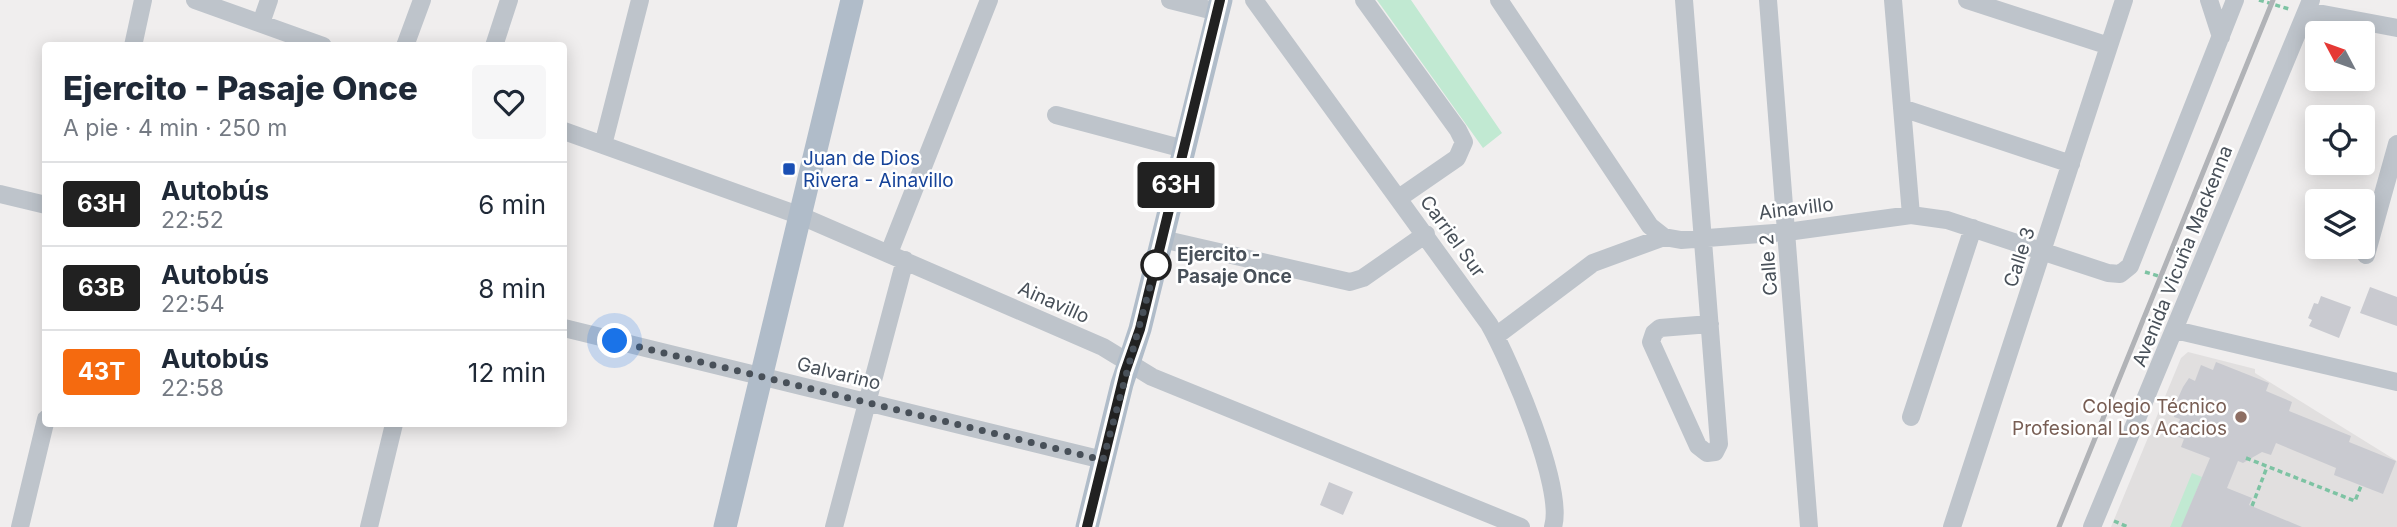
<!DOCTYPE html>
<html lang="es">
<meta charset="utf-8">
<style>
body{margin:0;font-family:Inter,sans-serif;background:#f6f6f7;color:#1f2937;height:100vh;display:flex;flex-direction:column;font-size:26px;white-space:nowrap}
*{box-sizing:border-box;margin:0}
p{font-size:23px;color:#747a83}
.icon{flex:none;width:38px;height:38px;fill:none;stroke:currentColor;stroke-width:2;stroke-linecap:round;stroke-linejoin:round}
.map{position:relative;flex:1;overflow:hidden}
.side{position:absolute;left:42px;top:42px;width:525px;height:385px;display:flex;flex-direction:column;background:#fff;border-radius:7px;box-shadow:0 4px 18px #0003}
.side>*{flex:none}
.badge{padding:0 14px;border-radius:5px;font-size:24px;line-height:46px}
.needle{width:46px;rotate:311deg}
.controls{position:absolute;left:2305px;top:21px;display:grid;gap:14px}
.controls a{display:grid;place-items:center;width:70px;height:70px;border-radius:7px;background:#fff;box-shadow:0 4px 18px #0003;font-size:35px}
.you{position:absolute;width:35px;height:35px;margin:-18px;border:5px solid #fff;border-radius:50%;background:#1a73e8;box-shadow:0 0 0 10px #1a73e833}
.map>.badge{position:absolute;translate:-50% -50%;box-shadow:0 0 0 4px #fff}
.round{display:grid;place-items:center;flex:none;width:74px;height:74px;border-radius:7px;background:#f6f6f7}
.head{display:flex;align-items:center;justify-content:space-between;height:119px;padding:0 21px}
h1{font-size:33px;font-weight:800;line-height:52px}
ul{padding:0;list-style:none}
li{display:flex;align-items:center;gap:21px;height:84px;padding:0 21px;border-top:2px solid #e0e1e3}
li div{flex:1}
li b{display:block;font-size:26px}
li em{font-style:normal}
li .badge{min-width:77px;font-weight:700;text-align:center}
.map>svg:first-child{display:block}
.education{fill:#e1dfdf}
.green{fill:#c1e9d2}
.building{fill:#c9cad0}
.lines{fill:none;stroke-linecap:round;stroke-linejoin:round}
.path{stroke:#7dc3a3;stroke-width:3.5;stroke-dasharray:5 3.5;stroke-linecap:butt}
.minor{stroke:#bec4cb;stroke-width:18}
.major{stroke:#b0bcc9;stroke-width:23}
.rail{stroke:#b1b3b7;stroke-width:5}
.line-casing{stroke:#fff;stroke-width:16}
.line{stroke:#212121;stroke-width:10}
.walk{stroke:#485059;stroke-width:7;stroke-dasharray:0 12.6}
.transit-dot{fill:#1a4fb4;stroke:#fff;stroke-width:2.5}
.stop-dot{fill:#fff;stroke:#212121;stroke-width:3.5}
.education-dot{fill:#8d6e63;stroke:#fff;stroke-width:2.5}
.labels{text-anchor:middle;stroke-width:5;stroke-linejoin:round;paint-order:stroke}
.transit-label{font-size:19px;fill:#164399;stroke:#fff;text-anchor:start}
.street-label{font-size:19px;fill:#485059;stroke:#fff}
.stop-label{font-size:19px;font-weight:bold;fill:#485059;stroke:#fff;text-anchor:start}
.education-label{font-size:19px;fill:#785e54;stroke:#fff;text-anchor:end}
</style>
<div class="map">
<svg width="2397" height="527" viewBox="0 0 2397 527">
<rect width="100%" height="100%" fill="#f0eeee"/>
<path class="education" d="M2188,352L2255,369V373L2397,461V527H2111L2181,358Z"/>
<path class="green" d="M1377,0H1411L1502,133L1483,148Z
M2192,473L2202,477L2182,527H2170Z"/>
<path class="building" d="M2370,287L2397,297V326L2360,313Z
M2321,296L2351,307L2339,338L2309,326L2312,320L2308,318L2314,303L2318,304Z
M2216,362L2269,383L2266,391L2292,402L2289,411L2351,436L2349,442L2396,461L2383,494L2334,475L2336,468L2276,443L2271,455L2262,452L2243,463L2238,461L2227,488L2252,498L2249,505L2302,527H2181L2210,458L2181,447L2184,439L2173,435L2180,419L2174,417V407L2183,387L2189,378L2195,381L2201,365L2213,370Z
M1329,482L1353,492L1343,515L1320,505Z"/>
<g class="lines">
<path class="path" d="M2259,0L2289,9
M2145,272L2175,281
M2246,458L2355,501L2361,486
M2252,506L2267,467
M2114,521L2128,527"/>
<path class="minor" d="M195,0L323,46
M1170,0L1218,12
M1254,0L1489,324C1510,361 1565,488 1553,527
M1364,0L1458,130L1464,142L1457,158L1399,198
M1499,0L1650,226L1664,237
M1684,0L1719,444L1715,452L1707,453L1698,446L1651,342L1654,333L1660,328L1710,324
M1768,0L1809,527
M1893,0L1911,215
M1967,0L2109,46
M2209,0L2221,37
M2307,11L2397,28
M261,23L269,0
M133,46L143,0
M405,46L422,0
M494,46L509,0
M1902,108L2071,164
M1056,115L1184,149
M564,131L801,216L1103,347L1152,377L1521,527
M603,145L640,0
M0,194L46,205
M1162,239L1350,282L1363,278L1426,234
M889,253L989,0
M2366,255L2397,144
M564,328L1103,460
M2175,330L2397,382
M1496,336L1593,263L1664,237L1681,240L1787,232L1911,215L1947,220L2108,273L2120,274L2130,266L2235,0
M1911,417L1973,228
M20,527L46,419
M369,527L394,424
M834,527L905,260
M1952,527L2124,0
M2092,527L2311,0"/>
<path class="major" d="M725,527L852,0
M1087,527L1122,384L1140,329L1221,0"/>
<path class="rail" d="M2059,527L2273,0"/>
</g>
<g class="lines">
<defs>
<path id="line" d="M1087,527L1125,372L1140,329L1220,0"/>
</defs>
<use href="#line" class="line-casing"/>
<use href="#line" class="line"/>
<path class="walk" d="M615,341L1103,460L1157,261L1156,265"/>
</g>
<rect class="transit-dot" x="782" y="162" width="14" height="14" rx="3.5"/>
<circle class="stop-dot" cx="1156" cy="265" r="14"/>
<circle class="education-dot" cx="2241" cy="417" r="7"/>
<g class="labels">
<g class="transit-label">
<text x="803" y="165">Juan de Dios<tspan x="803" dy="22">Rivera - Ainavillo</tspan></text>
</g>
<g class="street-label">
<text transform="translate(1796 208) rotate(-7)" y="7">Ainavillo</text>
<text transform="translate(1453 236) rotate(54)" y="7">Carriel Sur</text>
<text transform="translate(2182 256) rotate(-68)" y="7">Avenida Vicuña Mackenna</text>
<text transform="translate(2019 257) rotate(-72)" y="7">Calle 3</text>
<text transform="translate(1768 265) rotate(-94)" y="7">Calle 2</text>
<text transform="translate(1054 302) rotate(24)" y="7">Ainavillo</text>
<text transform="translate(839 373) rotate(14)" y="7">Galvarino</text>
</g>
<g class="stop-label">
<text x="1177" y="261">Ejercito -<tspan x="1177" dy="22">Pasaje Once</tspan></text>
</g>
<g class="education-label">
<text x="2227" y="413">Colegio Técnico<tspan x="2227" dy="22">Profesional Los Acacios</tspan></text>
</g>
</g>
</svg>
<div class="controls">
<a><svg class="needle" viewBox="-14 -14 28 28"><path d="M0-13l5 13h-10z" fill="#e53935"/><path d="M0 13l5-13h-10z" fill="#747a83"/></svg></a>
<a><svg class="icon" aria-label="locate" viewBox="0 0 24 24"><circle cx="12" cy="12" r="6"/><path d="M12 2v4M12 18v4M2 12h4M18 12h4"/></svg></a>
<a><svg class="icon" aria-label="layers" viewBox="0 0 24 24"><path d="M12 4l9 5-9 5-9-5zM3 14l9 5 9-5"/></svg></a>
</div>
<div class="you" style="left:615px;top:341px"></div>
<b class="badge" style="left:1176px;top:185px;background:#212121;color:#fff">63H</b>
<section class="side">
<div class="head"><div><h1>Ejercito - Pasaje Once</h1><p>A pie · 4 min · 250 m</p></div><a class="round"><svg class="icon" aria-label="heart" viewBox="0 0 24 24"><path d="M12 20l-8-8c-3-5 5-10 8-4 3-6 11-1 8 4z"/></svg></a></div>
<ul>
<li><span class="badge" style="background:#212121;color:#fff">63H</span><div><b>Autobús</b><p>22:52</p></div><em>6 min</em></li>
<li><span class="badge" style="background:#212121;color:#fff">63B</span><div><b>Autobús</b><p>22:54</p></div><em>8 min</em></li>
<li><span class="badge" style="background:#f56a0f;color:#fff">43T</span><div><b>Autobús</b><p>22:58</p></div><em>12 min</em></li>
</ul>
</section>
</div>
